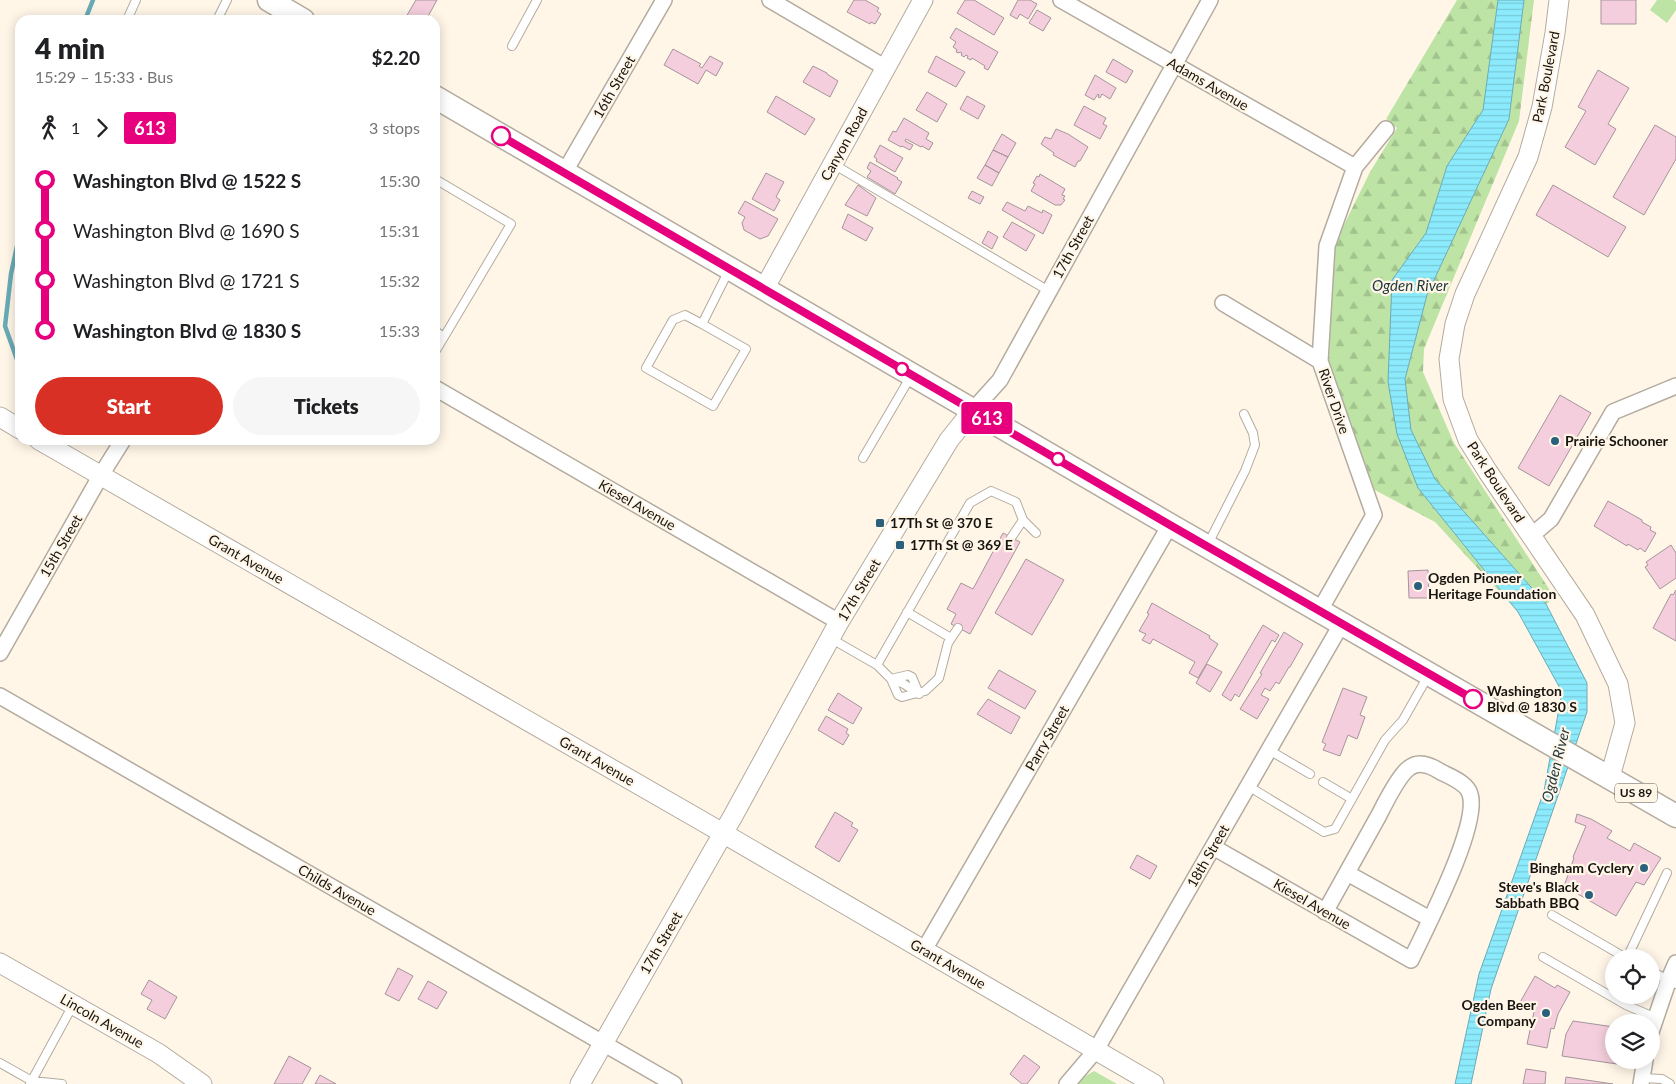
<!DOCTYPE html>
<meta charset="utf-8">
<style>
body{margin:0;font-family:Lato,sans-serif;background:#f6f6f6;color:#202124;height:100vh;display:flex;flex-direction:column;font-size:19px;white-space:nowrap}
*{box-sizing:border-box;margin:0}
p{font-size:16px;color:#757577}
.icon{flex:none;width:28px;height:28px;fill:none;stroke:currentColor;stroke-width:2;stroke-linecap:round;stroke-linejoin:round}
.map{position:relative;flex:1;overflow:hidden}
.panel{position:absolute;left:15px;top:15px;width:425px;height:430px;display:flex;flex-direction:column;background:#fff;border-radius:15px;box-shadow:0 2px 12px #0003}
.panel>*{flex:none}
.badge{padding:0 10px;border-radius:4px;font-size:18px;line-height:32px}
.tools{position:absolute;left:1605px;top:949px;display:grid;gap:10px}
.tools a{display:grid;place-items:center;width:55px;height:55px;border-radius:50%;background:#fff;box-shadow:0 2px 12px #0003;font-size:25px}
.map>.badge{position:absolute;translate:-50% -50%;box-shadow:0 0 0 2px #fff}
.legs{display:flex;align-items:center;gap:8px;height:55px;padding:0 20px;font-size:16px}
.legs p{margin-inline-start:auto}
.headline{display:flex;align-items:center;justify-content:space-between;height:85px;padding:0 20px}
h1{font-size:28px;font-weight:800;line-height:38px}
.button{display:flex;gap:10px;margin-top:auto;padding:10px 20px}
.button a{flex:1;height:58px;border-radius:30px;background:#d93025;color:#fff;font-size:20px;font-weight:800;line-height:58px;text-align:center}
.button a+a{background:#f6f6f6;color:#202124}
ul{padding:0 20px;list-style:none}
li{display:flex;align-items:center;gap:18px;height:50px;font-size:19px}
li i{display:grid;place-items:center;width:8px;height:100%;margin:0 6px;background:currentColor}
li i::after{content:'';width:12px;height:12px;margin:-6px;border:4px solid;border-radius:50%;background:#fff}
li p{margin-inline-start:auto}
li:first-child i{background:linear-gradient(#0000 50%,currentColor 0)}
li:last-child i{background:linear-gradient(currentColor 50%,#0000 0)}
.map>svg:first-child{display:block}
.forest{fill:url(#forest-firs)}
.park{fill:#bde4a5}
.water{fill:url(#water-rules);stroke:#68abb6}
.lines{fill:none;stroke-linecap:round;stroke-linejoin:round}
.stream{stroke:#68abb6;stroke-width:4.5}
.building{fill:#f4cedc;stroke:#a5959b}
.service-casing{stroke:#b3ab9e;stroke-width:10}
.minor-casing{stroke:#b3ab9e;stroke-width:18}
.tertiary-casing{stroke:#b3ab9e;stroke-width:21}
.primary-casing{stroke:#b3ab9e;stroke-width:25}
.service{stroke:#fff;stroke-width:8}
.minor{stroke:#fff;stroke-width:15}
.tertiary{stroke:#fff;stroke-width:19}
.primary{stroke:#fff;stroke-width:22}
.line-1-casing{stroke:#fff;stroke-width:11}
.line-1{stroke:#e6007e;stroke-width:8}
.stop-1-dot{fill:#fff;stroke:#e6007e;stroke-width:2.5}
.poi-dot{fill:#2a607c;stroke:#fff6e8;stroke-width:2}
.labels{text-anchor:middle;stroke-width:4.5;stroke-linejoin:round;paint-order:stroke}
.shield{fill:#fff6e8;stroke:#5d5852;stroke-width:1}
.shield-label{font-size:12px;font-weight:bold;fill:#181511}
.street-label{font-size:14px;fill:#181511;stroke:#fff6e8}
.poi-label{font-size:14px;font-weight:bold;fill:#181511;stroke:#fff6e8;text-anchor:start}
.stop-label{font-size:14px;font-weight:bold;fill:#181511;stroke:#fff6e8;text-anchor:start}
.water-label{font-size:15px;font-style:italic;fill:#22393e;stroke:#fff6e8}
</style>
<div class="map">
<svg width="1676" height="1084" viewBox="0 0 1676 1084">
<defs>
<pattern id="forest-firs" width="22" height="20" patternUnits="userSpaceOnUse" patternTransform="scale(1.25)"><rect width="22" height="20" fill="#bde4a5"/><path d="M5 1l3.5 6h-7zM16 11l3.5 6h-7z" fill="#a2c38d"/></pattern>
<pattern id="water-rules" width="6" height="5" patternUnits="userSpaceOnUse" patternTransform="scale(1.25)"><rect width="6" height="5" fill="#8bebfd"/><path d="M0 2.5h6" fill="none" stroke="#77c9d8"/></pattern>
</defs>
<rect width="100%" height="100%" fill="#fff6e8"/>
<path class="forest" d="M1457,0H1498L1483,110L1447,166L1426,233L1392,280L1418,488L1518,612L1435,522L1371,488L1329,364L1333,247L1370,172L1397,128L1386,119Z
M1524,0H1534L1519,121L1424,349L1423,372L1454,443L1555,598L1546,604L1435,479L1411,430L1405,379L1427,295L1509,119Z"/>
<path class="park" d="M1657,0H1674L1676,2V10L1667,23L1650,10Z
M1094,1071L1117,1084H1076L1079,1080Z"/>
<path class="water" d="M1498,0H1524L1509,119L1427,295L1405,379L1411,430L1435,479L1546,604L1587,683V712L1491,989L1471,1084H1455L1479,974L1544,791L1562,692L1518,612L1418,488L1397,434L1388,382L1392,280L1426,233L1447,166L1483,110Z"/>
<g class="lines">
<path class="stream" d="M85,20L93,0
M20,232L11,274L5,326L20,368"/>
</g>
<path class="building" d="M416,0H437L426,20H411L406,17Z
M854,0H865L879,8L877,11L881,14L875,24L871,22L870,24L847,12Z
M965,0H974L1004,18L994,35L957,13Z
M1018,0H1030L1037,4L1028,19L1020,14L1017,19L1010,15Z
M1601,0H1636V24H1601Z
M1037,10L1051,18L1043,31L1029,23Z
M956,28L998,52L988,70L984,68L985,66L972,58L971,60L967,58L968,56L966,55L964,57L961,55L962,53L960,52L959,53L956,52L957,50L953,47L956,42L950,38Z
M673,49L701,64L699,66L702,68L710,56L723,63L716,76L706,70L698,84L664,65Z
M936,56L965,72L956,87L928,72Z
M1113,59L1133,71L1126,83L1106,72Z
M813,66L827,73V74L838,81L830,97L803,82Z
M1598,70L1629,88L1608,124L1616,129L1595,165L1565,147L1586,111L1578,107Z
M1095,75L1116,88L1110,99L1102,94L1100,98L1098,97L1099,95L1098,94L1094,100L1085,95Z
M927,92L947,104L937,122L916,110Z
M776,96L815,119L805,135L767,112Z
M967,96L985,106L978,119L960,109Z
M1084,106L1106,118L1103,124L1107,126L1100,139L1074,125Z
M904,118L929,133L926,139L933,143L929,150L922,146L921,147L906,139L905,141L913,145L910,150L902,146L901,147L888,140L893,131L896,132Z
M1655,125L1676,137V159L1644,215L1613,197Z
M1056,129L1068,134L1088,147L1080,161H1078L1075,167L1053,155L1054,153L1041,144L1045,137L1051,139Z
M1002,134L1016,143L1008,157L993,150Z
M880,145L903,158L895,172L876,161L877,159L874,157Z
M993,150L1008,157L999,173L985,165Z
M870,162L898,178L897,179L902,182L895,194L867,177L871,171L867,168Z
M985,165L999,173L992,186L977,178Z
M766,173L784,182L776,197L780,200L774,211L752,199Z
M1040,174L1065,189L1062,195L1065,196L1063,199L1065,200L1061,205H1055L1031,191L1035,184L1033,183L1037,176L1039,177Z
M858,185L876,198L867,216L845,205Z
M1553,185L1626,227L1608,257L1536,215Z
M972,191L984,197L980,204L968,198Z
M745,201L778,219L768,236L760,239L744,230L742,223L745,217L738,213Z
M1007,202L1025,211L1028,206L1042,213L1043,210L1052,215L1043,234L1002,210Z
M848,214L873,228L866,241L842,228Z
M1012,222L1035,235L1026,251L1003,237Z
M988,231L998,237L992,249L982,243Z
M1560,395L1591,413L1549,486L1518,468Z
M1608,501L1642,520V522L1651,527L1650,530L1656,533L1645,552L1640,548L1638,550L1628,544L1627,546L1594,526Z
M1003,533L1020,542L970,634L951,624L956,614L947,609L961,583L973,589Z
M1671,545L1676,553V578L1660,589L1645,567L1648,565L1646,562Z
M1026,559L1064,580L1032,635L995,613Z
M1428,570L1429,598H1409L1408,571Z
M1676,590V641L1653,628L1671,594L1673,595Z
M1152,603L1210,636L1209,638L1218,644L1198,678L1189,673L1195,662L1153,639L1150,644L1142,640L1146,634L1139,631L1149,614L1147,613Z
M1263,625L1279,635L1275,642L1272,640L1239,697L1235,694L1231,701L1222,695Z
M1284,632L1303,644L1290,667H1289L1279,684L1276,682L1270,691L1265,688L1261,695L1269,699L1257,719L1240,709L1262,674L1260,673Z
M1207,664L1222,672L1210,692L1196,683Z
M999,670L1036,691L1025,709L988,688Z
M1343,688L1367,697L1360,715L1365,717L1357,739L1348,735L1340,756L1323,750L1326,744L1322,742Z
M838,693L862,708L853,724L828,710Z
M988,699L1020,717L1011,734L977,714Z
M826,716L848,729L846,733L849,735L843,745L818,730Z
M835,812L853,823L851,826L858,830L839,862L815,847Z
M1577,814L1591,819L1612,831L1607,838L1630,851L1634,843L1661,858L1644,885L1636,882L1616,916L1564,886L1574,858L1573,857L1586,826L1575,822Z
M1137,855L1157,866L1150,879L1130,868Z
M398,968L413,976L399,1001L385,994Z
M1535,976L1555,988L1557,985L1570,992L1558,1014L1554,1029L1551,1028L1547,1048L1527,1044L1534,1012L1519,1004Z
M149,980L177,997L165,1019L147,1009L152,1000L141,994Z
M428,981L447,992L437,1009L418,999Z
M1573,1021L1614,1027V1060H1618L1617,1064L1562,1056L1566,1034Z
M1024,1055L1040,1067L1027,1084H1022L1010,1074Z
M289,1056L311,1068L302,1084H274Z
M1526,1069L1546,1072L1545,1084H1523Z
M320,1075L336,1084H315Z
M1566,1077L1613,1084H1565Z"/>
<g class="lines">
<defs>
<path id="service" d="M127,20L136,0
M217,20L227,0
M512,46L537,0
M833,164L1049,291
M435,179L511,224L444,337
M702,324L746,349L713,406L646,368L673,320L685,315L702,324L729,270
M435,331L444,337L435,352
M863,458L911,376
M1011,538L1023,520
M1208,544L1245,471L1255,445L1253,433L1244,414
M907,612L951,638
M830,638L877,665L970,503L991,491L1016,502L1023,520L1036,533
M877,665L891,679L898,695L902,697L925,691L939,678L948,643L958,628
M891,679L908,675L912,677L919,694
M892,679L904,684L919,694
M1269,750L1310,774
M1323,782L1352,799
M1248,786L1324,832L1335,829L1385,740L1403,720L1428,676
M1552,915L1626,958
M1543,957L1626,1005L1656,1018
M1627,958L1667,873
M1651,971L1676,984
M0,1063L32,1081L62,1084
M1642,1078L1662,1079L1670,1084
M30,1084L73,1005"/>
<path id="minor" d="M770,0L886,68
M1061,0L1355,167
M564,173L664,0
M1223,303L1320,361
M435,388L839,622
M973,410L1000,380L1210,0
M1531,536L1551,519L1613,412L1676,386
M1320,610L1374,515L1320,361L1327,246L1355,167L1386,129
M0,653L101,475L123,440
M0,696L674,1084
M1213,847L1411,960C1426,928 1480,825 1470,794C1467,783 1451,777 1441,772C1432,766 1419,760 1409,768C1399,775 1385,803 1379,815C1361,847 1343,880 1325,912
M1347,873L1430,919
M924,950L1170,525
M1651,1032L1669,979L1676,963
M1067,1084L1096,1050L1342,623
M1641,1084L1645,1060"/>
<path id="tertiary" d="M1559,0L1555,33L1542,107L1528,157L1465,294L1455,324L1449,359L1453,399L1468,440L1488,472L1585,615L1618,684L1625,723L1610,777
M764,289L923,0
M0,417L20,429
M39,440L702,821L1154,1084
M0,963L158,1053L202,1084
M580,1084L733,816L839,622L949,440L973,410"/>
<path id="primary" d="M269,0L303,20
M435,97L1170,525L1676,816"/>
</defs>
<use href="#service" class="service-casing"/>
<use href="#minor" class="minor-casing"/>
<use href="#tertiary" class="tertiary-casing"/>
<use href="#primary" class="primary-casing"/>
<use href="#service" class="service"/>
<use href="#minor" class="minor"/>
<use href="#tertiary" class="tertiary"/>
<use href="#primary" class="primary"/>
</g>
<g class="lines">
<defs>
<path id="line-1" d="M501,136L1170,525L1473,699"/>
</defs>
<use href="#line-1" class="line-1-casing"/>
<use href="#line-1" class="line-1"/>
</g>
<g class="stop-1-dot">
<circle cx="501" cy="136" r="9"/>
<circle cx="902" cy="369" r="6"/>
<circle cx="1058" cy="459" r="6"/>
<circle cx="1473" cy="699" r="9"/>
</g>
<g class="poi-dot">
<circle cx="1555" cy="441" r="5"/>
<rect x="875" y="518" width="10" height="10" rx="2.5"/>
<rect x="895" y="540" width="10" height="10" rx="2.5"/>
<circle cx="1418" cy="586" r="5"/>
<circle cx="1644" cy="868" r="5"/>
<circle cx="1589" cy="895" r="5"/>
<circle cx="1546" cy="1013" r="5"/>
</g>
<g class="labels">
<rect class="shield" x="1615" y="783.5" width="42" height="19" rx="4"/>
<g class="shield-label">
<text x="1636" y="797">US 89</text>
</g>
<g class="street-label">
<text transform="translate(1546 77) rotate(-79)" y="5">Park Boulevard</text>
<text transform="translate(1208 84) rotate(30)" y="5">Adams Avenue</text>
<text transform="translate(614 87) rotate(-60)" y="5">16th Street</text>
<text transform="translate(844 144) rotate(-61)" y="5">Canyon Road</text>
<text transform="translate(1073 247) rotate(-61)" y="5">17th Street</text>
<text transform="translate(1334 401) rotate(71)" y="5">River Drive</text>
<text transform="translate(1496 482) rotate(57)" y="5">Park Boulevard</text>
<text transform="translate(637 505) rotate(30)" y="5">Kiesel Avenue</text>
<text transform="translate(61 546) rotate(-60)" y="5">15th Street</text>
<text transform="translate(246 559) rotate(30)" y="5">Grant Avenue</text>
<text transform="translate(859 590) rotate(-59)" y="5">17th Street</text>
<text transform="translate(1047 738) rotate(-60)" y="5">Parry Street</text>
<text transform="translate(597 761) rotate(30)" y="5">Grant Avenue</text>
<text transform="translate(1208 856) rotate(-60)" y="5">18th Street</text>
<text transform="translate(337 890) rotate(30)" y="5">Childs Avenue</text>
<text transform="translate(1312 904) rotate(30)" y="5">Kiesel Avenue</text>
<text transform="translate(661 943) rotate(-60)" y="5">17th Street</text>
<text transform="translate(948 964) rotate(30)" y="5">Grant Avenue</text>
<text transform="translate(102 1021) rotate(30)" y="5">Lincoln Avenue</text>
</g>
<g class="poi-label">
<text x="1565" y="446">Prairie Schooner</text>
<text x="890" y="528">17Th St @ 370 E</text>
<text x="910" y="550">17Th St @ 369 E</text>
<text x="1428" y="583">Ogden Pioneer<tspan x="1428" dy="16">Heritage Foundation</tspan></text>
<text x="1634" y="873" text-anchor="end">Bingham Cyclery</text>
<text x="1579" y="892" text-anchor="end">Steve's Black<tspan x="1579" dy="16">Sabbath BBQ</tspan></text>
<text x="1536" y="1010" text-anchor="end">Ogden Beer<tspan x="1536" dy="16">Company</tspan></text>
</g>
<g class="stop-label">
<text x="1487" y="696">Washington<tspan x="1487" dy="16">Blvd @ 1830 S</tspan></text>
</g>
<g class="water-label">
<text x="1410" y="291">Ogden River</text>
<text transform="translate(1556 765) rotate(-76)" y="5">Ogden River</text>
</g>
</g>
</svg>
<div class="tools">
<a><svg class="icon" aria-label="locate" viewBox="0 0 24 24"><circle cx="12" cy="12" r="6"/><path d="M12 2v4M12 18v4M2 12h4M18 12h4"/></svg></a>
<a><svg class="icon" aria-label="layers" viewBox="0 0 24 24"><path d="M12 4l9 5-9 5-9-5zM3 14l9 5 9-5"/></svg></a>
</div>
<b class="badge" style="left:987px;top:418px;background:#e6007e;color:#fff">613</b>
<section class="panel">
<div class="headline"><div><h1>4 min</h1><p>15:29 – 15:33 · Bus</p></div><b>$2.20</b></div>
<div class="legs"><svg class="icon" aria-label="walk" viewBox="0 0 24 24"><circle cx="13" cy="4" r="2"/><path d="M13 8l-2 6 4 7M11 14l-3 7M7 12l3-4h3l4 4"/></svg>1<svg class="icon" aria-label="forward" viewBox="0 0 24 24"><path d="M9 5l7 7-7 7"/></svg><b class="badge" style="background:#e6007e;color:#fff">613</b><p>3 stops</p></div>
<ul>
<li><i style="color:#e6007e"></i><b>Washington Blvd @ 1522 S</b><p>15:30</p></li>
<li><i style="color:#e6007e"></i><span>Washington Blvd @ 1690 S</span><p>15:31</p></li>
<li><i style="color:#e6007e"></i><span>Washington Blvd @ 1721 S</span><p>15:32</p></li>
<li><i style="color:#e6007e"></i><b>Washington Blvd @ 1830 S</b><p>15:33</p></li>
</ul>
<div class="button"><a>Start</a><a>Tickets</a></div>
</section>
</div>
